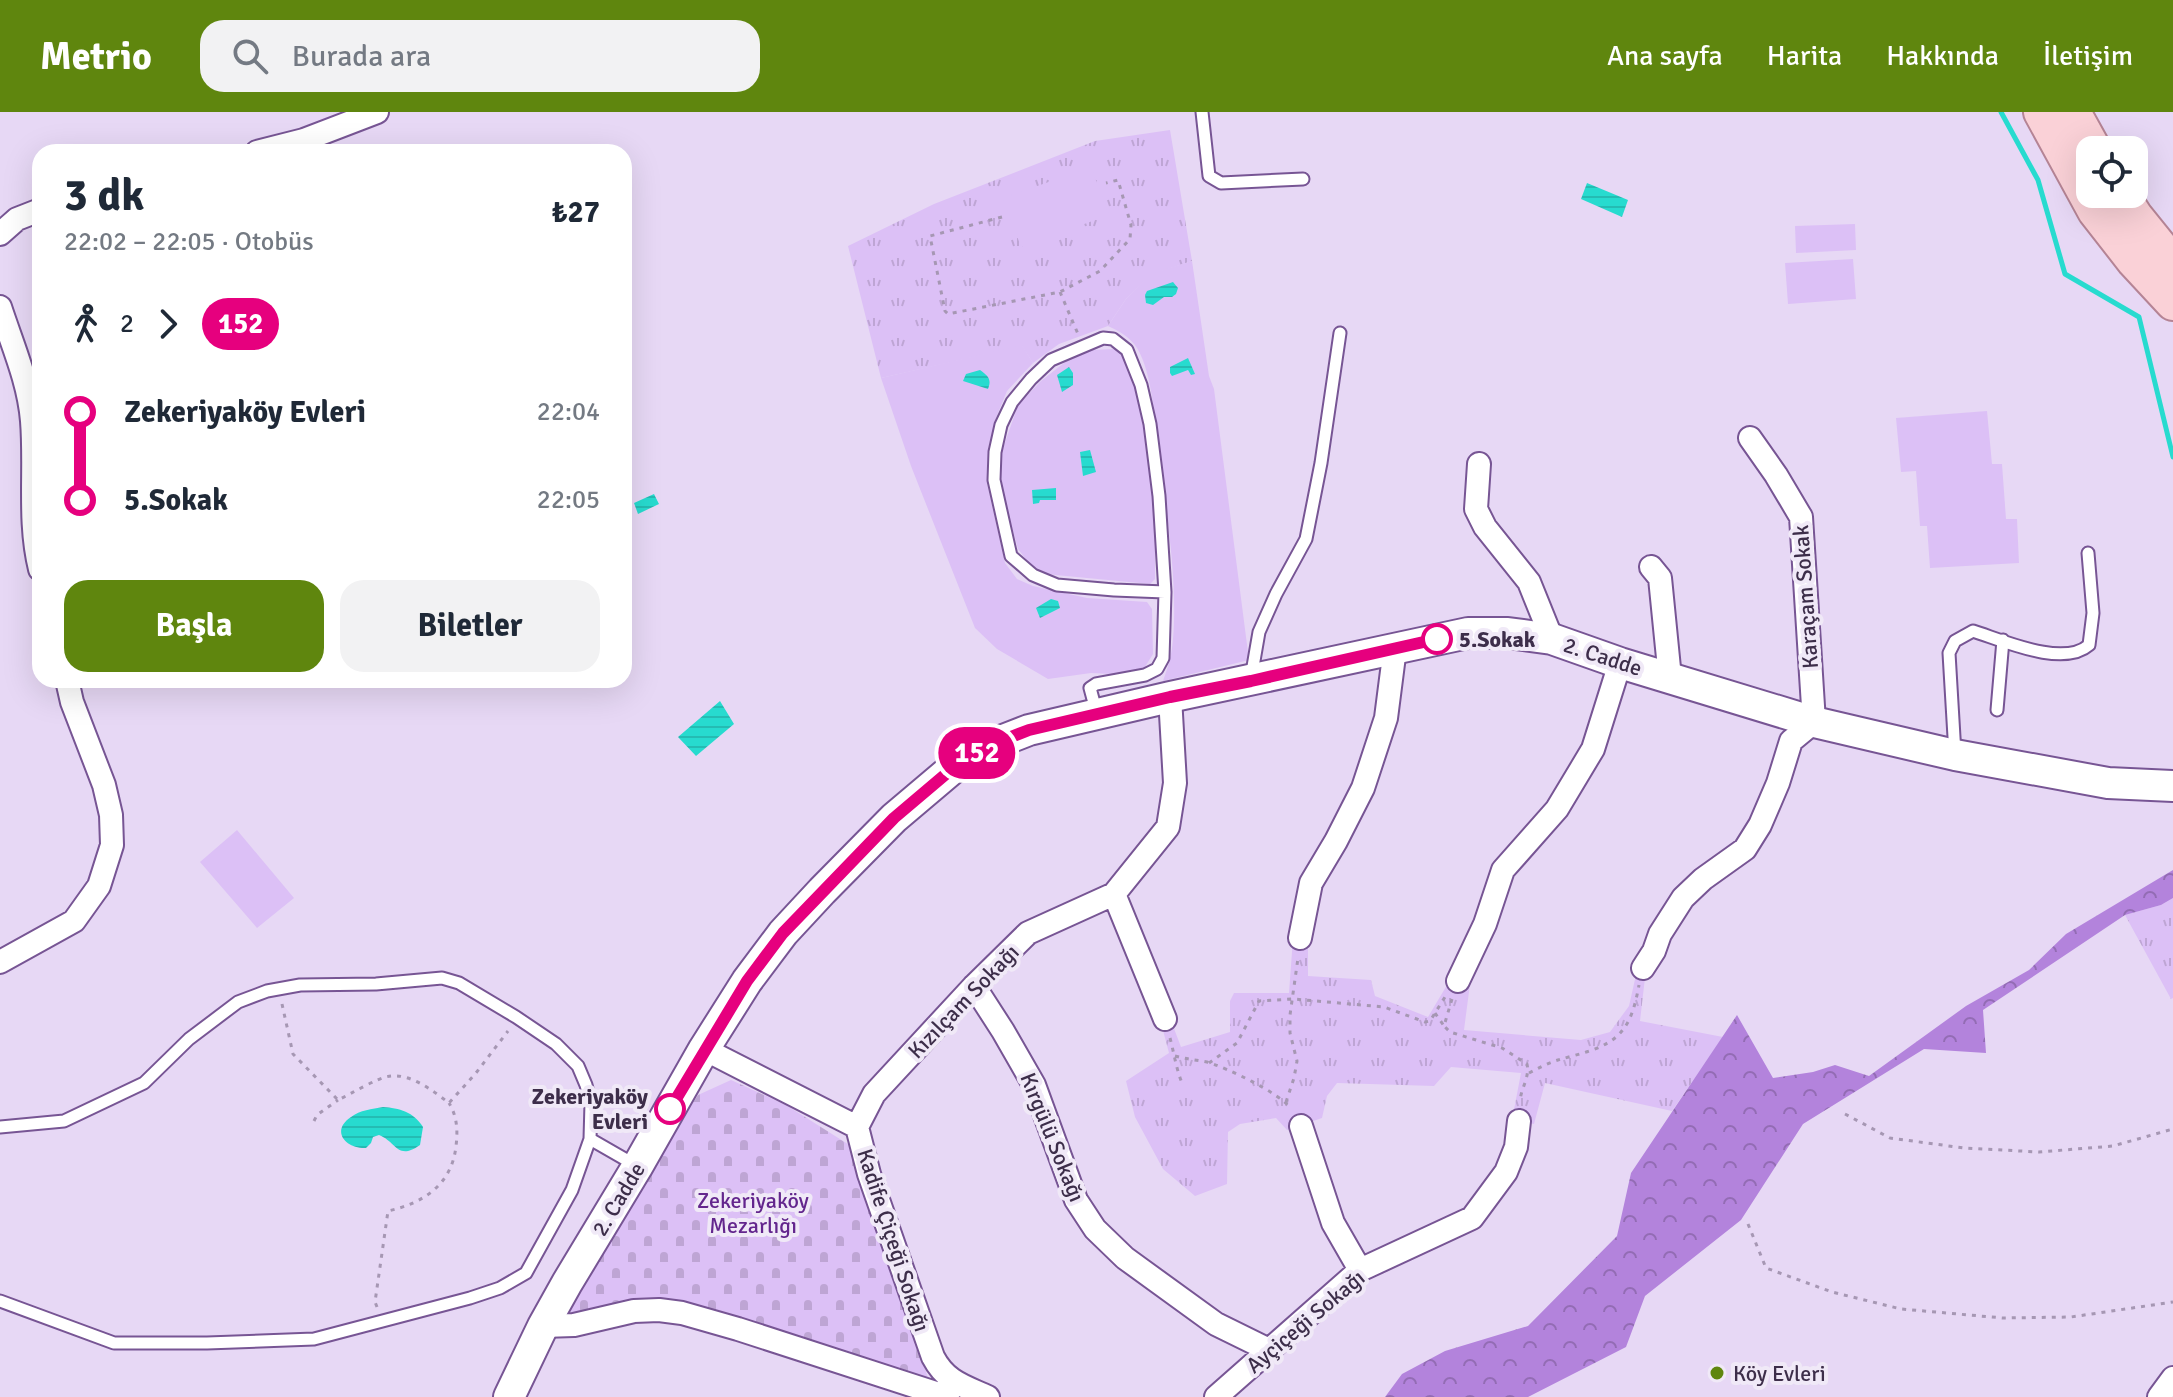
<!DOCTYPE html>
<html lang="tr">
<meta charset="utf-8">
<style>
body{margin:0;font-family:Signika,sans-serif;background:#f2f2f3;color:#1f2937;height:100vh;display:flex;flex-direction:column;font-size:30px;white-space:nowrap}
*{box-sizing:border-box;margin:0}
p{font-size:26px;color:#747a83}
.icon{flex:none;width:44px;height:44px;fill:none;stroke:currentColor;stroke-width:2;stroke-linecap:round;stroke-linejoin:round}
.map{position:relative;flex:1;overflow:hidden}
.drawer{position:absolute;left:32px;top:32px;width:600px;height:544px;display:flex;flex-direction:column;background:#fff;border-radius:24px;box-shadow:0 8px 32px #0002}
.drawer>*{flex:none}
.badge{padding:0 16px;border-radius:26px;font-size:28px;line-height:52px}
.tools{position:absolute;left:2076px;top:24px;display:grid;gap:16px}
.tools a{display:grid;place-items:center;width:72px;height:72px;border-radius:16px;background:#fff;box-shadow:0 8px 32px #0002;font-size:40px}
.map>.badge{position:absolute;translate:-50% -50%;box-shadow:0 0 0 4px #fff}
.legs{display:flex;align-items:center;gap:12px;height:88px;padding:0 32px;font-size:26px}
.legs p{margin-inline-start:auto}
.overview{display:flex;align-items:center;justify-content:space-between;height:136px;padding:0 32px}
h1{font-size:44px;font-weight:700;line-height:60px}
.button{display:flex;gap:16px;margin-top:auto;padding:16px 32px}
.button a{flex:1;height:92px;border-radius:24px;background:#5f860e;color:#fff;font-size:32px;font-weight:700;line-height:92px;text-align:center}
.button a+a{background:#f2f2f3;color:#1f2937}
ul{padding:0 32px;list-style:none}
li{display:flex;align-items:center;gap:28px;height:88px;font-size:30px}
li i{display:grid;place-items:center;width:12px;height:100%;margin:0 10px;background:currentColor}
li i::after{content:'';width:20px;height:20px;margin:-10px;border:6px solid;border-radius:50%;background:#fff}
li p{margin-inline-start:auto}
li:first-child i{background:linear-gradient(#0000 50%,currentColor 0)}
li:last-child i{background:linear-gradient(currentColor 50%,#0000 0)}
header{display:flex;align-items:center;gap:48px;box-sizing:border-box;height:112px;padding:0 40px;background:#5f860e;color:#fff}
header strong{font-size:38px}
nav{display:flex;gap:44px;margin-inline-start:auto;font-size:28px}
.search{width:560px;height:72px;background:#f2f2f3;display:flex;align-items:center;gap:20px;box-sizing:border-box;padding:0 28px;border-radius:24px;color:#747a83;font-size:30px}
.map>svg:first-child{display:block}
.grass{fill:url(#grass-tufts)}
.forest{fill:url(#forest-crowns)}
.cemetery{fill:url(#cemetery-stones)}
.garden{fill:#dcc0f6}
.water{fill:url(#water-rules)}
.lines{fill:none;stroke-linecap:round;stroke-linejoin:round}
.stream{stroke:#27dbcf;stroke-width:5}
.lane-casing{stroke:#775594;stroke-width:15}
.street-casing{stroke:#775594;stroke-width:26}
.secondary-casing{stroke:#775594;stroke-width:34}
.primary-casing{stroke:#b58495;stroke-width:38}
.path{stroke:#a697b3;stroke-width:3;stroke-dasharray:4 6;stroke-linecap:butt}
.lane{stroke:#fff;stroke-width:11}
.street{stroke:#fff;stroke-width:22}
.secondary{stroke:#fff;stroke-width:30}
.primary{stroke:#fad1d7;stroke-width:34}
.line-1-casing{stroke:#fff;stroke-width:18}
.line-1{stroke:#e6007e;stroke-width:12}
.stop-1-dot{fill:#fff;stroke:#e6007e;stroke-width:4}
.poi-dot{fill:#5f860e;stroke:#f0e9f7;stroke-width:3}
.labels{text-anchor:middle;stroke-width:8;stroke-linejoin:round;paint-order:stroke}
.street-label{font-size:22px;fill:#3d2e4a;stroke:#f0e9f7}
.stop-label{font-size:22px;font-weight:bold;fill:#3d2e4a;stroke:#f0e9f7;text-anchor:start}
.park-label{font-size:22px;fill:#63268d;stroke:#f0e9f7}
.poi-label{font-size:22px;fill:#3d2e4a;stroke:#f0e9f7;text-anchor:start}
</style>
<header>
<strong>Metrio</strong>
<div class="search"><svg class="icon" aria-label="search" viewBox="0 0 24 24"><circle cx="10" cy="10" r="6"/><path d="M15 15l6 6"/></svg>Burada ara</div>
<nav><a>Ana sayfa</a><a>Harita</a><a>Hakkında</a><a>İletişim</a></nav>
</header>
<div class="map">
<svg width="2173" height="1285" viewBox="0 0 2173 1285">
<defs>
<pattern id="grass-tufts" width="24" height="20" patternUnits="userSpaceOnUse" patternTransform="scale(2)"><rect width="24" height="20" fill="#dcc0f6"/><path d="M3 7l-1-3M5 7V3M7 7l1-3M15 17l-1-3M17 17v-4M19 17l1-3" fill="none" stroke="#bea5d4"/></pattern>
<pattern id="forest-crowns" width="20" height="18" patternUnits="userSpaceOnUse" patternTransform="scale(2)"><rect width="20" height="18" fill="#b383dc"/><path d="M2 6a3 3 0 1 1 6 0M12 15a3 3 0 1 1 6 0" fill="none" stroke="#936cb4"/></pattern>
<pattern id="cemetery-stones" width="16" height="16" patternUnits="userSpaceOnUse" patternTransform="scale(2)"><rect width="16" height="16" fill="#dcc0f6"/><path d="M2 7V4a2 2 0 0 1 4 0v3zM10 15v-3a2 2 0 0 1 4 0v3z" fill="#bea5d4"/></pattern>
<pattern id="water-rules" width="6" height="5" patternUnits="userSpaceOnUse" patternTransform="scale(2)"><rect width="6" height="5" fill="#27dbcf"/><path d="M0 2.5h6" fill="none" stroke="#24bcb3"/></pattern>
</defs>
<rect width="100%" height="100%" fill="#e7d8f5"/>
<path class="grass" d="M1170,18L1192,149L1150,163L1126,187L1108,214L1059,232L1033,251L1022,234L881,266L848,134L934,92L1095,29Z
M2173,786V886L2171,887L2125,803L2161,793Z
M1293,826H1308V864L1371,868L1375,884L1428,905L1450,868L1470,872L1464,918L1581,928L1610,920L1629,894L1638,854L1646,857L1640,909L1723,925L1672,999L1545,971L1534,1012L1512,1008L1521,961L1451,955L1434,974L1337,971L1327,984L1322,1006L1287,1018L1276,1006L1240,1012L1228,1020L1227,1072L1195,1084L1163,1057L1135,1005L1126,969L1169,941L1160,907L1170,906L1181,935L1230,920V889L1234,881H1289Z"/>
<path class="forest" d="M2173,758V786L2161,793L2125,803L1983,898L1986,941L1924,937L1803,1012L1741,1108L1645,1184L1626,1235L1528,1285H1385L1402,1262L1445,1239L1528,1214L1617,1124L1631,1061L1737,903L1773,966L1813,960L1835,953L1869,964L1966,894L2029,858L2066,822Z"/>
<path class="cemetery" d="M731,968L786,993L851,1034L930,1272L665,1189L573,1208L570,1198L663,1037L698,983Z"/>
<path class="garden" d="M1091,55L1109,103L1021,135L1003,86Z
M1855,112L1856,138L1796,141L1795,114Z
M1853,147L1856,187L1788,192L1785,151Z
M1192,149L1209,264L1214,277L1249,548L1163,569C1168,555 1172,542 1173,527C1178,468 1166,397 1158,337C1154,307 1153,263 1137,236C1130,225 1119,219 1108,214L1126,187L1150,162Z
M1022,233L1033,251L1007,279L996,306L988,337L987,371L1005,451L1017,467L1033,474L1087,486L1147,490L1152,497L1153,542L1143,558L1112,562L1091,561L1048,567L997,537L975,516L911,354L881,266Z
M1115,237L1121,241L1133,261L1143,314L1155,399V467L1150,472L1045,462L1028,450L1018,437L1005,390L1000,360L1001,342L1018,293L1041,269L1069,247L1092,238Z
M1987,299L1992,352H2002L2006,407H2017L2019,451L1930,456L1927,414H1920L1916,359L1901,360L1896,306Z
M237,718L294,786L257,816L200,750Z"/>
<path class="water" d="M1587,71L1628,88L1622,105L1581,87Z
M1173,170L1178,176L1176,182L1172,185H1164L1153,193L1146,191L1145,183L1147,179Z
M1188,246L1195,262L1191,263L1188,258L1172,264L1170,261V255Z
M1069,255L1073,261V273L1062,280L1057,263Z
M980,258C988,264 992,267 988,277L963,269L966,262Z
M1090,338L1096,360L1083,364L1080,340Z
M1056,376V388H1040L1039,391L1033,392L1032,378Z
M654,382L659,392L638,402L634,391Z
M1051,487L1058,489L1060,496L1040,506L1036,496Z
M720,589L734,612L696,644L678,625Z
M383,995C399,996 414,1000 423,1015L420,1033C397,1049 397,1030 379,1023L373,1025L371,1031L366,1036C346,1037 330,1019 351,1005C360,998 372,997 383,995Z"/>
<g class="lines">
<path class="stream" d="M2001,0L2038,68L2065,162L2139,205L2173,345"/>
<defs>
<path id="lane" d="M1202,0L1209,64L1221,71L1303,67
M1251,566L1259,520L1276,482L1306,427L1321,351L1340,221
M1997,598L2003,528
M1097,602L1090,576L1096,572L1145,563L1157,557L1163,546L1165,480L1159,384L1150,312L1141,273L1127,238L1113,227L1103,226L1051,248L1031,267L1012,290L1001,313L995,340L994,368L1011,444L1033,463L1057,473L1114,478L1165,480
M1955,642L1949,541L1955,529L1973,519C2002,528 2063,556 2089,533L2093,501L2088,441
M0,1015L64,1009L144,971L189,927L238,890L267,879L300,873L376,872L442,866L459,871L516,905L556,932L578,954L586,973L591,991L590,1027L572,1078L526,1161L500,1176L470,1186L314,1227L207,1231H114L0,1189
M590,1027L637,1054"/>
<path id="street" d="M257,40L304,28L377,0
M0,122L17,107L40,98
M0,195C12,232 29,270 32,309C36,358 28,409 40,457
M1479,352L1476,397L1485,415L1529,470L1552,527
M1651,455L1660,466L1670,566
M1114,782L1165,907
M1300,826L1311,771L1336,729L1363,676L1386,606L1395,536
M0,850L74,809L99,774L112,733L111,703L104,673L72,590L67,568
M1643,856L1654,839L1660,822L1683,786L1703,767L1745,737L1760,713L1778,671L1791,629L1814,610L1801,405L1776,363L1750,326
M1458,869L1485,812L1503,758L1557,697L1593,637L1620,551
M974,874L1003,919L1034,973L1076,1088L1095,1117L1125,1146L1216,1212L1269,1238
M704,937L857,1015L869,1062L933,1245C946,1270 964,1274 988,1285
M1301,1014L1333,1111L1360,1158
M857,1015L874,982L974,874L1028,821L1114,782L1168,715L1175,671L1170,585
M543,1214L574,1213L634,1199L659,1198L682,1201L738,1217L948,1285
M1216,1285L1360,1158L1472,1106L1506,1060L1516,1035L1519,1009
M2159,1285L2173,1266"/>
<path id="secondary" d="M509,1285L543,1214L567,1171L637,1055L704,937L747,869L783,821L822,779L894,706L959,651L993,632L1029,618L1170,585L1468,521H1508L1552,527L1620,551L1814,610L1955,643L2108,671L2173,674"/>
<path id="primary" d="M2041,0L2095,99L2134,149L2173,191
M2073,0L2094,38
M2121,82L2135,104L2173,151"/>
</defs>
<use href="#lane" class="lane-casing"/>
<use href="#street" class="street-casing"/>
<use href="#secondary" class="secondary-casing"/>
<use href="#primary" class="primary-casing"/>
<path class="path" d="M1002,105L930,124L945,199L948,202L1060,180L1100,159L1130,127L1131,113L1118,68L1106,71
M1060,180L1078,222
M1452,887L1444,914L1450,920L1502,936L1527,952C1530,965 1521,976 1520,989
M282,892L293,942L338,988C351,982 378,965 391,964C412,962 433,979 449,991L476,961L508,919
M1435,901L1444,914
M1170,926C1174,941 1176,956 1182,971
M1175,944C1186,947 1196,948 1207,950C1225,955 1280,981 1290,996
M1209,951L1237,931L1259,889L1293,887L1384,895L1425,910L1430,909L1445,885
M1529,961C1539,956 1548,951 1558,948C1578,942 1607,937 1621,920C1632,908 1636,889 1639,873
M1286,990L1294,966L1297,949L1290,921V903L1298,846
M1845,1002L1890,1026L1964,1036L2039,1040L2113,1034L2173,1017
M314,1009L317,1003L338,988
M1748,1112L1766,1156L1832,1180L1901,1197L2003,1206L2071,1205L2173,1190
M377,1195L375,1190L388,1099C424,1091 452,1072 456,1034C458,1018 457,1004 449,991"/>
<use href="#lane" class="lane"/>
<use href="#street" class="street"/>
<use href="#secondary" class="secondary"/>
<use href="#primary" class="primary"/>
</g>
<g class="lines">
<defs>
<path id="line-1" d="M670,997L747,869L783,821L894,706L959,651L993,632L1029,618L1170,585L1251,569L1437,527"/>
</defs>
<use href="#line-1" class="line-1-casing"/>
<use href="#line-1" class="line-1"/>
</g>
<g class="stop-1-dot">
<circle cx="1437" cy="527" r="14"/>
<circle cx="670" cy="997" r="14"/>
</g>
<circle class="poi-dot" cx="1717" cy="1261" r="8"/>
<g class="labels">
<g class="street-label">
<text transform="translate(1805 485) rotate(-94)" y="8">Karaçam Sokak</text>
<text transform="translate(1603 544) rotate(18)" y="8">2. Cadde</text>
<text transform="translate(963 889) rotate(-46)" y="8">Kızılçam Sokağı</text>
<text transform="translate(1053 1025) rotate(68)" y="8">Kırgülü Sokağı</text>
<text transform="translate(618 1087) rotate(-59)" y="8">2. Cadde</text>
<text transform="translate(894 1128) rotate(72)" y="8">Kadife Çiçeği Sokağı</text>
<text transform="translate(1305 1209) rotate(-40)" y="8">Ayçiçeği Sokağı</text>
</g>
<g class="stop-label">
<text x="1459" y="535">5.Sokak</text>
<text x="648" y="992" text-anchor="end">Zekeriyaköy<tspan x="648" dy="25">Evleri</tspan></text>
</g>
<g class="park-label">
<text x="753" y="1096">Zekeriyaköy<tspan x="753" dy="25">Mezarlığı</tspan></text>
</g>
<g class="poi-label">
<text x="1733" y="1269">Köy Evleri</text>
</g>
</g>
</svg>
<div class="tools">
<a><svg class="icon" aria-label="locate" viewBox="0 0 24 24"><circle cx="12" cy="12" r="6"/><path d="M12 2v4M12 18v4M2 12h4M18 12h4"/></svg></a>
</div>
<b class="badge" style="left:977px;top:641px;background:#e6007e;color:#fff">152</b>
<section class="drawer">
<div class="overview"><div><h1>3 dk</h1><p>22:02 – 22:05 · Otobüs</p></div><b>₺27</b></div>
<div class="legs"><svg class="icon" aria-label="walk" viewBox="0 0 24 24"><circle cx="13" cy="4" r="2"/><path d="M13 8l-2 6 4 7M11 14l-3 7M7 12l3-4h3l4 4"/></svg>2<svg class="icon" aria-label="forward" viewBox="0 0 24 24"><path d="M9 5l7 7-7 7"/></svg><b class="badge" style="background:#e6007e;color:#fff">152</b></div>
<ul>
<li><i style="color:#e6007e"></i><b>Zekeriyaköy Evleri</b><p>22:04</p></li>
<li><i style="color:#e6007e"></i><b>5.Sokak</b><p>22:05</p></li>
</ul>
<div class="button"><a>Başla</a><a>Biletler</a></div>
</section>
</div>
